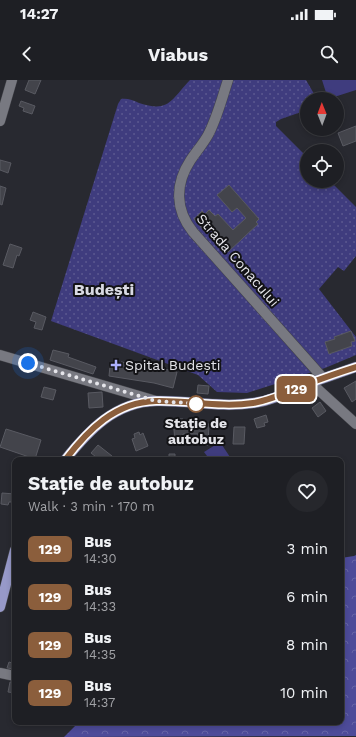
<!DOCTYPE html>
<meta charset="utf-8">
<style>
body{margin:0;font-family:"Work Sans",sans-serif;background:#26272c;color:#f1f3f6;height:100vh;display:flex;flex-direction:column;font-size:15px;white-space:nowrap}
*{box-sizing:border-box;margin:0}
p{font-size:13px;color:#a1a2a6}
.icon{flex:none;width:22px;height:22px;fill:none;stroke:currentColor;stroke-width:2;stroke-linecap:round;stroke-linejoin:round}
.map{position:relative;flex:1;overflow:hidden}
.panel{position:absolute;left:12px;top:377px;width:332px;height:268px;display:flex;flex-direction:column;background:#1e1f24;border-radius:8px;box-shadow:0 2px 6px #0003,0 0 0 1px #3c3d41}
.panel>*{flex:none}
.badge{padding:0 8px;border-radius:6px;font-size:14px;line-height:26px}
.needle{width:26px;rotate:359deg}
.buttons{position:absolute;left:300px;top:12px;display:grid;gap:8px}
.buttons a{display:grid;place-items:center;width:44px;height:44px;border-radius:50%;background:#1e1f24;box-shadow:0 2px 6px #0003,0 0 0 1px #3c3d41;font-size:20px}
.you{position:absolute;width:20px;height:20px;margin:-10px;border:3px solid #fff;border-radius:50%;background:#1a73e8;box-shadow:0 0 0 6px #1a73e833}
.map>.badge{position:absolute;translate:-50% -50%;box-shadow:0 0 0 2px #fff}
.round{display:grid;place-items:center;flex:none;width:42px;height:42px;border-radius:21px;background:#26272c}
.head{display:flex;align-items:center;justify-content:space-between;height:68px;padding:0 16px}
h1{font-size:19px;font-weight:700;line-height:30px}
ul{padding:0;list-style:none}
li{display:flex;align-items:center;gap:12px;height:48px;padding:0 16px}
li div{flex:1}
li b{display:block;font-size:15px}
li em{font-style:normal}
li .badge{min-width:44px;font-weight:700;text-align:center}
.status{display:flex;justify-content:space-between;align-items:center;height:28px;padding:0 20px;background:#1e1f24;direction:ltr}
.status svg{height:11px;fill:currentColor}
header{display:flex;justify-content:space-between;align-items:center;height:52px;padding:0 16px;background:#1e1f24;font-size:18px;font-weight:700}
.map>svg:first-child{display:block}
.grass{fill:url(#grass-dots)}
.forest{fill:url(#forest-crowns)}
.pitch{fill:#3f3c7e}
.building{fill:#43444b;stroke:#595a62}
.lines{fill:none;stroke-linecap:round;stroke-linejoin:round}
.minor-casing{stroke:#44454a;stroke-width:11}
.major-casing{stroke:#44454a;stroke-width:11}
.minor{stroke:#787981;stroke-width:10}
.major{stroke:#9799c9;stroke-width:10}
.line-casing{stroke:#fff;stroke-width:9}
.line{stroke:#8b5e3c;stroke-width:6}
.walk{stroke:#e5e5ea;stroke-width:4;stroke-dasharray:0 7.2}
.poi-dot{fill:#acaffb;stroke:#121215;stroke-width:1.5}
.stop-dot{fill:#fff;stroke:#8b5e3c;stroke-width:2}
.labels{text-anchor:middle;stroke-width:4;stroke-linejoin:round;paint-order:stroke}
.street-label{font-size:14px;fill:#e5e5ea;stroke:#121215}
.poi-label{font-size:14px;fill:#e5e5ea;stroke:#121215;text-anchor:start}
.stop-label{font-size:14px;font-weight:bold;fill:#e5e5ea;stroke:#121215}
.quarter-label{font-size:16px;font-weight:bold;fill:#d9dae3;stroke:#121215}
</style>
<div class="status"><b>14:27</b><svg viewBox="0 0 49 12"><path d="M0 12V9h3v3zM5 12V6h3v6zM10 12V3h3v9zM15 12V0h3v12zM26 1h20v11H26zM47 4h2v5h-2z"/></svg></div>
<header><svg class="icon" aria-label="back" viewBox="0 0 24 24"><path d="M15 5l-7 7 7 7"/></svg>Viabus<svg class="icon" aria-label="search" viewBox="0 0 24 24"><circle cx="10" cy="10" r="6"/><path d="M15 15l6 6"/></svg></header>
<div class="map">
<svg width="356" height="657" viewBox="0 0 356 657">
<defs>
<pattern id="grass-dots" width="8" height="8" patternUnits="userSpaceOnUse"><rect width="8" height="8" fill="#3f3c7e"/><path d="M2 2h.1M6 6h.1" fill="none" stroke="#5b5890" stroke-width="1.8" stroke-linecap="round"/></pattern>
<pattern id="forest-crowns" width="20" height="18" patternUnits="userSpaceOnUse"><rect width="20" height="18" fill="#4d4b99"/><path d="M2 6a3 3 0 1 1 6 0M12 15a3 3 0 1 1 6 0" fill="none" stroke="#6665a7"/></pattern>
</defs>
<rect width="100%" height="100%" fill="#282930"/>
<path class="grass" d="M190,0H306L317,19H307V30L281,39L276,42V46L307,77V101H330L356,127V176L344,191L338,187L319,209L356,257V275L325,288L247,313L217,312L198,295L51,241L118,24L121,19C127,18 133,20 139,23C169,33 171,20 190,0Z"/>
<path class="forest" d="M356,475V656L64,657L79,642H341V478L354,476Z"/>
<path class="pitch" d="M322,0H356V10L328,19Z
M220,362L232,380H210L204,372Z"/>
<path class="building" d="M29,0H41L35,14L25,10Z
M21,21L35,26L32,34L23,31L24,28L19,26Z
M356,46V61L343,66L338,53Z
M0,80L11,83L8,93L0,90Z
M229,105L259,139L256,142L258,144L228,172L219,162L221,160L210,148L205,152L194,139L202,131L205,134L209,130L215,136L218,134L233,150L246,138L237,128L232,132L217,115Z
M0,106L6,108L2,125L0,124Z
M10,164L22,168L19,176L17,175L13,188L3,185Z
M33,232L46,237L42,250L34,248L36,242L30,240Z
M351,251L355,261L351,262L352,266L329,274L325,262L335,259L334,257Z
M53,270L69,274L68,277L96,287L93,294L50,280Z
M121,282L128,283L127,286L142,288L143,284L177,292L173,308L154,303L109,296L110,286L120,287Z
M356,301V319L352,322L344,308Z
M198,305L209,306L208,314L197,313Z
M44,307L56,310L53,320L41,317Z
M102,312L103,327L89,328L88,313Z
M320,322L326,331L318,337L312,328Z
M266,335L268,342L264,343L265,346L257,348L254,339Z
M173,339H183V344H209L208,365H201L202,357H198V354H183L182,361H175Z
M234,347H245L244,364H233Z
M6,349L41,360L35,379L0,367Z
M139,352L140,355L143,353L148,366L136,371L132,359L135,358L134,354Z
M98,365L112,376L109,380H100L91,373Z
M169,374H175V380H169Z
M2,413L15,414L14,422H9L8,425L1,424Z
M9,582L15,584L14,589L7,588Z
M10,602H15V613L8,612Z"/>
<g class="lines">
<defs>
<path id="minor" d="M228,0C222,18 217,38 208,55C203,64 196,72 190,81C175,104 175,130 193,152L323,298
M0,41L12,0
M0,275L156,321
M311,303L356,344
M0,593L15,596"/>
<path id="major" d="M65,380C89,350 115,322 156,321C188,320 220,328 253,323C271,321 288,312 304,305C321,299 339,293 356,287
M0,527L15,470"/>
</defs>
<use href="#minor" class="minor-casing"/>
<use href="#major" class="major-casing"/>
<use href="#minor" class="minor"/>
<use href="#major" class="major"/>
</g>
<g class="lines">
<defs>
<path id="line" d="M65,380C88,350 115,322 156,321C188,320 220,328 253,323C272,320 290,311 307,304C323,298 340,292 356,287"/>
</defs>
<use href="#line" class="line-casing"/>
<use href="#line" class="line"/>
<path class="walk" d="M28,283L156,321L202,324H196"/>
</g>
<path class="poi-dot" d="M114 279h4v4h4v4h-4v4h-4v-4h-4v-4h4z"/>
<circle class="stop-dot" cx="196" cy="324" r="8"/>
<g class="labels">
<g class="street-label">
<text transform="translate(238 180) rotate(49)" y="5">Strada Conacului</text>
</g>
<g class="poi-label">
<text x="125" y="290">Spital Budești</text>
</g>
<g class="stop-label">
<text x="196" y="348">Stație de<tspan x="196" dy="16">autobuz</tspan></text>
</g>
<g class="quarter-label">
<text x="104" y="215">Budești</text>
</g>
</g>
</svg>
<div class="buttons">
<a><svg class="needle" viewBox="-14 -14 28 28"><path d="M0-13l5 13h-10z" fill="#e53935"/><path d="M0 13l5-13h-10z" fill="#a1a2a6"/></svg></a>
<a><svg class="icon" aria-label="locate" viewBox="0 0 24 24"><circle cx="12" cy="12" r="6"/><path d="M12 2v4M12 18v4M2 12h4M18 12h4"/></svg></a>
</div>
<div class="you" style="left:28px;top:283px"></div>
<b class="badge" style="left:296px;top:309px;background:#8b5e3c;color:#fff">129</b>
<section class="panel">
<div class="head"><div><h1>Stație de autobuz</h1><p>Walk · 3 min · 170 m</p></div><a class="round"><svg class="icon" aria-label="heart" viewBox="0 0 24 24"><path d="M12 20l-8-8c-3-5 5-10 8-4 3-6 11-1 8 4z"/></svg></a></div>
<ul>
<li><span class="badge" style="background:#8b5e3c;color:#fff">129</span><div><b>Bus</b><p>14:30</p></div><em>3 min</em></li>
<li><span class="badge" style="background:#8b5e3c;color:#fff">129</span><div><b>Bus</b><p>14:33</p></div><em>6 min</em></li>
<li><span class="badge" style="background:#8b5e3c;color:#fff">129</span><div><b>Bus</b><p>14:35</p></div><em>8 min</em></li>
<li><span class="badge" style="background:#8b5e3c;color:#fff">129</span><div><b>Bus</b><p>14:37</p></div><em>10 min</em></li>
</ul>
</section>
</div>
